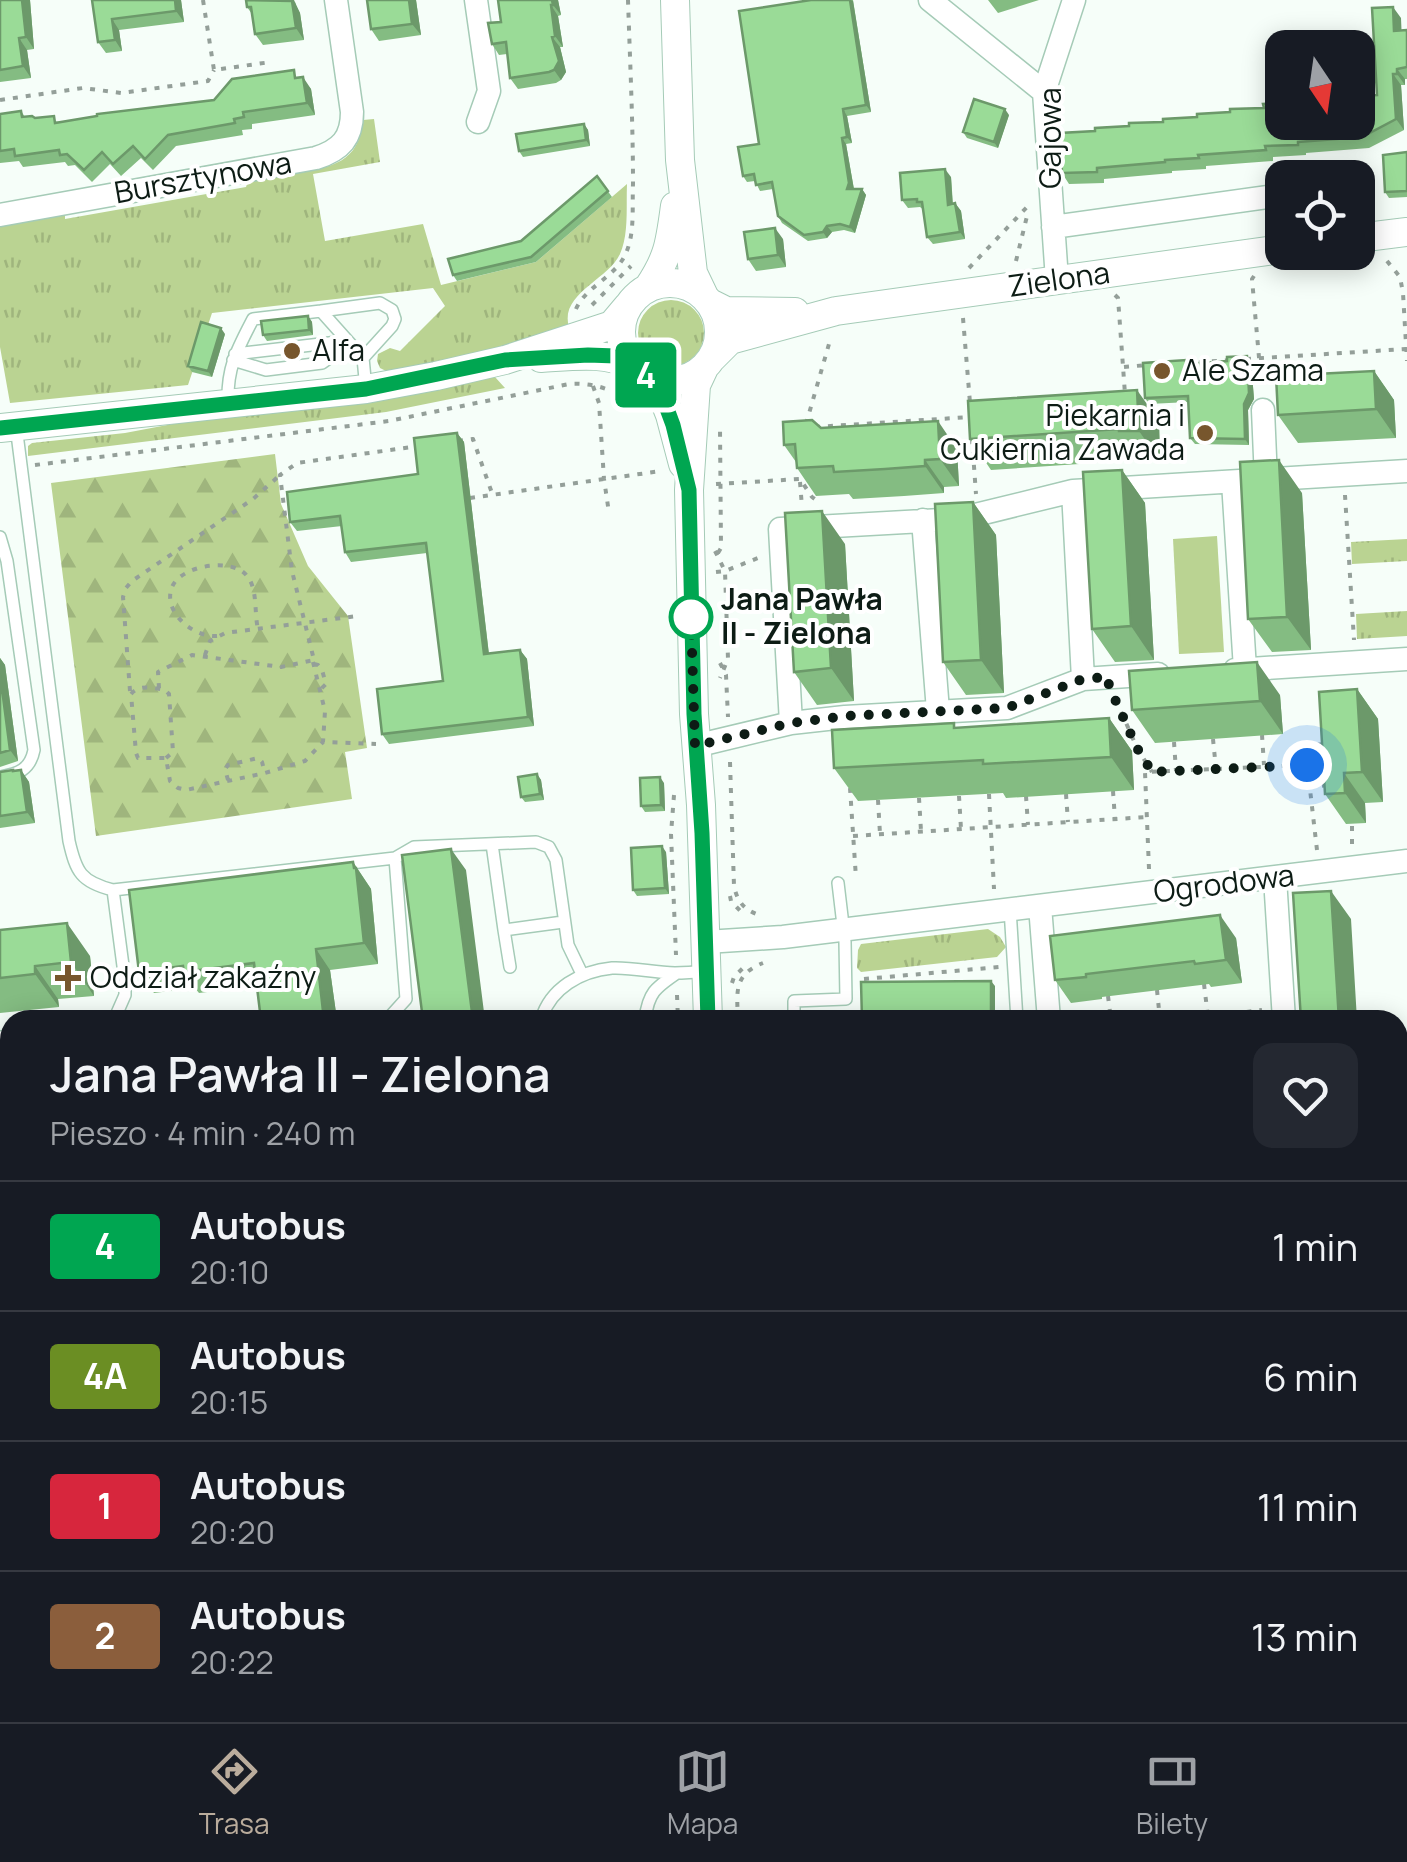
<!DOCTYPE html>
<html lang="pl">
<meta charset="utf-8">
<style>
body{margin:0;font-family:Manrope,sans-serif;background:#242831;color:#f1f3f6;height:100vh;display:flex;flex-direction:column;font-size:38px;white-space:nowrap}
*{box-sizing:border-box;margin:0}
p{font-size:32px;color:#9ea1a6}
.icon{flex:none;width:55px;height:55px;fill:none;stroke:currentColor;stroke-width:2;stroke-linecap:round;stroke-linejoin:round}
.map{position:relative;flex:1;overflow:hidden}
.side{position:absolute;left:0px;top:1010px;width:1408px;height:712px;display:flex;flex-direction:column;background:#171b24;border-radius:30px 30px 0 0;box-shadow:0 5px 25px #0003}
.side>*{flex:none}
.badge{padding:0 20px;border-radius:8px;font-size:35px;line-height:65px}
.needle{width:65px;rotate:167deg}
.controls{position:absolute;left:1265px;top:30px;display:grid;gap:20px}
.controls a{display:grid;place-items:center;width:110px;height:110px;border-radius:20px;background:#171b24;box-shadow:0 5px 25px #0003;font-size:50px}
.you{position:absolute;width:50px;height:50px;margin:-25px;border:8px solid #fff;border-radius:50%;background:#1a73e8;box-shadow:0 0 0 15px #1a73e833}
.map>.badge{position:absolute;translate:-50% -50%;box-shadow:0 0 0 5px #fff}
.round{display:grid;place-items:center;flex:none;width:105px;height:105px;border-radius:20px;background:#242831}
.overview{display:flex;align-items:center;justify-content:space-between;height:170px;padding:0 50px}
h1{font-size:48px;font-weight:600;line-height:75px}
ul{padding:0;list-style:none}
li{display:flex;align-items:center;gap:30px;height:130px;padding:0 50px;border-top:2px solid #363941}
li div{flex:1}
li b{display:block;font-size:38px}
li em{font-style:normal}
li .badge{min-width:110px;font-weight:700;text-align:center}
.dock{display:flex;justify-content:space-around;align-items:center;height:140px;border-top:2px solid #363941;background:#171b24;font-size:28px;color:#9ea1a6}
.dock a{display:grid;justify-items:center;gap:5px}
.dock .on{color:#baac9c}
.map>svg:first-child{display:block}
.grass{fill:url(#grass-tufts)}
.forest{fill:url(#forest-firs)}
.green{fill:#bad392}
.lines{fill:none;stroke-linecap:round;stroke-linejoin:round}
.service-casing{stroke:#a5cbb7;stroke-width:14}
.minor-casing{stroke:#a5cbb7;stroke-width:25}
.tertiary-casing{stroke:#a5cbb7;stroke-width:30}
.path{stroke:#949f99;stroke-width:4;stroke-dasharray:5 8;stroke-linecap:butt}
.service{stroke:#fff;stroke-width:11}
.minor{stroke:#fff;stroke-width:22}
.tertiary{stroke:#fff;stroke-width:28}
.wall{fill:#84bc82}
.shaded-wall{fill:#6c996a}
.building{fill:#9adb97;stroke:#6c996a;stroke-width:2.5}
.line-casing{stroke:#fff;stroke-width:22}
.line{stroke:#00a651;stroke-width:15}
.walk{stroke:#0d1c15;stroke-width:10;stroke-dasharray:0 18}
.poi-dot{fill:#77562d;stroke:#fff;stroke-width:4}
.stop-dot{fill:#fff;stroke:#00a651;stroke-width:5}
.labels{text-anchor:middle;stroke-width:8;stroke-linejoin:round;paint-order:stroke}
.street-label{font-size:30px;fill:#0d1c15;stroke:#fff}
.poi-label{font-size:30px;fill:#0d1c15;stroke:#fff;text-anchor:start}
.stop-label{font-size:30px;font-weight:bold;fill:#0d1c15;stroke:#fff;text-anchor:start}
</style>
<div class="map">
<svg width="1407" height="1722" viewBox="0 0 1407 1722">
<defs>
<pattern id="grass-tufts" width="24" height="20" patternUnits="userSpaceOnUse" patternTransform="scale(2.5)"><rect width="24" height="20" fill="#bad392"/><path d="M3 7l-1-3M5 7V3M7 7l1-3M15 17l-1-3M17 17v-4M19 17l1-3" fill="none" stroke="#9fb57d"/></pattern>
<pattern id="forest-firs" width="22" height="20" patternUnits="userSpaceOnUse" patternTransform="scale(2.5)"><rect width="22" height="20" fill="#bad392"/><path d="M5 1l3.5 6h-7zM16 11l3.5 6h-7z" fill="#9fb57d"/></pattern>
</defs>
<rect width="100%" height="100%" fill="#f6fef9"/>
<path class="grass" d="M374,119L380,162L313,174L325,241L423,224L441,285L536,262L627,184C626,206 629,234 620,254C608,280 559,294 569,327L473,354L388,372L380,368L377,361L378,354L390,348L400,351L445,306L433,288L212,313L188,385L10,403L0,347V226L65,214V219L246,187L248,181C263,179 279,176 295,173C332,167 359,163 363,120Z
M638 333a33 33 0 1 1 66 0a33 33 0 1 1-66 0Z
M495,377L505,388L386,412L28,456V446L32,443L125,433L199,419L401,396Z
M1407,539V561L1352,564L1351,542Z
M1407,611V636L1357,639L1356,614Z
M988,929L1000,937L1006,947L997,957L861,972L857,968L858,950L861,944Z"/>
<path class="forest" d="M275,454L281,504L308,566L348,616L367,748L345,752L352,799L96,836L51,483Z"/>
<path class="green" d="M1217,536L1224,652L1179,654L1173,539Z"/>
<g class="lines">
<defs>
<path id="service" d="M321,311L380,303L392,310L395,319L392,326L363,358
M235,354L346,341
M233,360L266,370L322,363L349,344
M228,402C227,367 237,350 253,319L321,311L363,358L366,389
M16,426L69,841C76,872 81,882 113,890L125,981V995L114,1020
M0,537L7,561L34,750C30,770 18,774 0,777
M492,844L504,930L563,922
M113,890L395,858
M1010,909L1017,1020
M504,930L510,967
M387,1020L406,999L395,858L414,847L536,842L549,847L556,860L568,945L582,974
M541,1020C550,988 581,971 612,968C633,967 655,973 675,973C686,973 697,972 707,971
M645,1020C648,993 655,988 677,973
M794,1020V1001L846,999L845,942L838,883
M0,1037L10,1036
M0,1095L10,1094
M0,1263L10,1267
M0,1312L10,1315"/>
<path id="minor" d="M476,0L489,91L478,122
M930,0L1044,92
M0,215L316,158C341,150 352,138 352,112L336,0
M1053,227L1282,195
M1057,280L1044,92L1074,0
M1263,410L1266,480
M1233,482L1245,669
M1073,491L1083,679
M923,520L938,711
M1235,670L1407,659
M791,723L780,529L959,519L1073,491L1407,471
M695,746L791,723L845,717L1007,708L1083,679L1158,674
M1275,878L1284,1020
M1040,906L1049,1020
M706,942L783,937L1407,861
M1398,1120H1407
M1398,1486L1407,1485
M0,1660L10,1658
M566,1712V1722"/>
<path id="tertiary" d="M675,0L680,160L693,273L704,296
M1358,238L1407,232
M621 332a49 49 0 1 1 98 0a49 49 0 1 1-98 0Z
M648,288C669,257 670,242 675,206
M710,303L726,311L795,312
M541,358C574,356 605,351 634,366
M712,358L730,340L836,311L1282,249
M704,368L696,385L689,490L694,714L701,805L708,1020
M656,379L670,415L683,464
M0,428L366,389L436,376L505,360L612,325L628,306
M720,1712V1722"/>
</defs>
<use href="#service" class="service-casing"/>
<use href="#minor" class="minor-casing"/>
<use href="#tertiary" class="tertiary-casing"/>
<path class="path" d="M203,0L214,70L271,62
M0,100L83,88L121,93L208,81L214,70
M1016,261L1028,212
M1387,261L1400,277L1403,293L1407,361
M969,268L1028,206
M1254,276L1252,279L1262,391
M1115,295L1118,298L1125,394
M592,305L631,266
M576,309C586,286 616,277 626,253C635,233 632,206 633,184C633,123 630,61 628,0
M963,318L970,403
M1246,359L1406,349
M1186,363L1232,360
M1124,367L1147,365
M593,386L599,403L604,479L609,513
M806,424L831,337
M815,427L970,417
M972,439L976,494
M458,441L473,439L493,496
M35,465L389,421L569,384C597,382 621,392 641,411
M800,482L802,507
M716,484L800,479L812,497L820,503
M1345,495L1354,640
M470,498L661,471
M715,551L725,571L728,659L720,678
M718,553L721,548L720,428
M716,572L725,571L758,558
M217,636C194,638 162,612 172,587C181,565 233,557 247,576C258,589 254,613 258,629
M205,655L210,641L225,633L357,616
M313,662L325,711L323,742L376,744
M720,663L726,675L728,717
M314,664L318,665L322,670L326,684L320,690
M159,688L158,672L192,655L281,667L314,660L292,571L280,475L297,463L419,446
M130,691L123,597L126,588L132,581L253,499L280,475
M1116,700L1137,748L1152,772
M1262,735L1264,765
M1213,739L1216,769
M1174,742L1176,771
M166,758L173,752L169,694L165,690C154,688 139,684 131,694L136,753L138,758H166L170,781L178,788L186,790L265,773L305,761L323,742
M730,762L734,886C737,901 744,910 759,915
M228,780L225,769L228,765L258,758L262,762L265,773
M1309,787L1329,785
M850,788L856,878
M1113,791L1115,819
M989,794L994,889
M1066,794L1068,822
M674,795L671,834L676,955
M959,796L961,829
M1026,796L1028,825
M919,798L921,831
M878,800L880,834
M853,836L1147,817
M1352,844V824
M1317,850L1305,746L1326,744
M1149,869L1145,772L1307,765
M730,896L731,901L745,916
M864,979L999,967
M732,983L734,977L747,964
M1204,984L1208,1017
M1157,990L1160,1020
M677,995L678,1020
M1108,996L1111,1020
M738,1020C737,992 733,975 763,963
M1182,1020L1262,1010
M1398,1456L1407,1455
M1398,1523L1407,1522
M0,1628L10,1627
M0,1690L10,1689
M217,1712L219,1722
M284,1712L310,1721
M749,1712V1722
M947,1712L948,1722
M1174,1712L1175,1722
M1382,1712L1383,1722
M240,1722L250,1712
M452,1722L459,1712"/>
<use href="#service" class="service"/>
<use href="#minor" class="minor"/>
<use href="#tertiary" class="tertiary"/>
</g>
<path class="wall" d="M0,0H30L34,49L27,50L31,78L0,82Z
M92,0H181L184,22L119,30L122,51L106,53L98,42Z
M367,0H416L421,35L379,41L371,29Z
M498,0H558L561,15L558,16L563,47H560L566,72L561,80L556,83L518,89L510,78L507,54L499,55L492,44L501,22Z
M811,0H853L871,112L847,116L852,143L846,144L854,189H862L866,195L855,233L844,230L832,232L827,238L808,241L782,223L778,216L773,189L760,191L755,181L747,182L743,176L759,144Z
M988,0H1039L998,13Z
M295,2L296,6L300,13L304,40L263,45L255,34L252,14L247,7Z
M1401,18V30H1407V79H1405V85H1401L1404,130L1369,148L1306,153V155L1273,157V161L1206,166V169L1172,171V173L1104,179V183L1069,184L1062,173L1095,131L1264,108L1282,103L1377,95Z
M300,78L311,89L315,115L252,124V129L242,130L243,135L176,146L153,170L141,158L121,176L110,164L92,182L75,165L68,166L65,162L23,167L19,161L0,163V114L21,111L25,117L59,122L214,100Z
M1009,115L998,148L967,138L963,132Z
M584,124L588,130L590,146L523,157L519,151Z
M1407,152V197L1389,198L1385,192Z
M597,176L612,197L536,262L457,281L453,275L521,241Z
M951,177L953,204L955,203L961,211L965,239L933,244L927,237L924,210L920,207L908,208L902,200Z
M783,239L786,267L756,271L748,259Z
M308,316L312,322L313,335L267,341L263,335Z
M225,334L212,377L192,372L188,366Z
M1251,362L1254,399L1248,410L1249,445L1195,444L1190,438L1189,402L1149,404L1145,398L1189,364Z
M1374,371L1394,400L1396,438L1298,443L1278,415Z
M1159,421L1160,461L1140,462L1139,460L991,470L970,439Z
M821,428L957,449L959,486L944,487V493L904,496L853,499L849,494L816,496L797,468L796,462L784,445Z
M457,433L464,442L489,654L520,650L527,659L534,726L389,744L382,734L443,681L427,553L351,562L345,552L342,526L297,531L290,522L418,474Z
M1122,470L1145,503L1154,660L1115,662L1092,629Z
M1302,493L1311,650L1272,652L1248,619Z
M973,502L996,535L1004,693L966,695L943,662Z
M845,544L854,701L817,705L794,672Z
M0,658L5,665L18,761L0,767Z
M1357,689L1378,719L1383,802L1365,803L1366,823L1346,824L1325,794Z
M1280,695L1283,734L1155,743L1132,710Z
M1109,718L1132,751L1134,790L1006,798L1003,793L858,801L834,768L958,728Z
M21,770L29,782L35,823L0,828V772Z
M537,774L541,780L544,800L525,802L521,797Z
M664,783L665,811L645,812L641,806Z
M666,852L669,894L637,896L633,890Z
M353,862L371,889L378,964L330,970L337,1020H261L256,986L199,993L195,988L154,993L139,972Z
M0,930L90,956L94,996L58,999L59,1007L0,1013Z
M1236,938L1242,983L1211,987L1209,984L1102,997V999L1071,1003L1055,980Z
M0,1126H10V1237L0,1233Z
M1398,1167L1407,1175V1241L1398,1242Z
M1407,1287V1329L1398,1330V1288Z
M0,1340L10,1471L0,1468Z
M1407,1529V1722L1398,1712V1530Z
M0,1542L10,1545V1607L0,1604Z
M10,1712H207L208,1722H0Z"/>
<path class="shaded-wall" d="M22,0H30L34,49L26,37Z
M175,0H181L184,22L176,11Z
M288,0H294L300,13L304,40L296,28Z
M409,0H416L421,35L412,24Z
M552,0H558L561,15L553,5Z
M850,0L853,1L871,112L866,105Z
M551,5L558,16L563,47L555,36Z
M1393,7L1401,18L1402,42L1394,31Z
M112,19L119,30L122,51L115,40Z
M552,37L560,47L566,72L561,80L554,70Z
M19,38L27,50L31,78L23,66Z
M1397,69L1405,79V85L1397,74Z
M1393,74L1401,85L1404,130L1396,119Z
M303,77L311,89L315,115L307,103Z
M843,109L847,116L852,143L847,137Z
M1005,109L1009,115L998,148L994,142Z
M584,124L588,130L590,146L586,140Z
M842,138L846,144L854,190L847,189Z
M945,169L951,177L953,212L948,205Z
M862,189L866,195L855,233L850,227Z
M955,203L961,211L965,239L960,232Z
M827,226L832,232L827,238L823,232Z
M775,228L783,239L786,267L778,255Z
M308,316L312,322L313,335L309,330Z
M221,328L225,334L212,377L208,371Z
M1247,356L1251,362L1254,399L1248,410L1249,445L1245,439L1244,404Z
M1374,371L1394,400L1396,438L1376,409Z
M1137,390L1159,421L1160,461L1139,431Z
M938,421L957,449L959,486L940,459Z
M457,433L464,442L490,664L484,654Z
M925,460L944,487V493L925,466Z
M1279,460L1302,493L1311,650L1287,617Z
M1122,470L1145,503L1154,660L1131,626Z
M973,502L996,535L1004,693L981,660Z
M822,511L845,544L854,701L831,668Z
M520,650L527,659L534,726L528,717Z
M0,658L5,665L18,761L10,750L0,674Z
M1257,662L1280,695L1283,734L1260,701Z
M1357,689L1378,719L1383,802L1362,772Z
M1109,718L1132,751L1134,790L1111,757Z
M21,770L29,782L35,823L27,812Z
M1344,773L1365,803L1366,823L1345,793Z
M537,774L541,780L544,800L540,794Z
M660,777L664,783L665,811L661,805Z
M662,846L666,852L669,894L665,888Z
M451,849L466,870L485,1020H473Z
M353,862L371,889L378,964L364,943Z
M1331,891L1351,919L1357,1020H1339Z
M1220,915L1236,938L1242,983L1226,960Z
M67,923L90,956L94,996L71,962Z
M316,949L330,970L337,1020H324Z
M35,966L58,999L59,1007L35,974Z
M991,981L995,986V1020H991Z
M1401,1167L1407,1175V1235L1404,1230Z
M1398,1335L1399,1371L1398,1368Z
M10,1414V1471L0,1457V1446Z
M1398,1552L1407,1565V1603L1402,1596Z
M7,1572L10,1576V1601L2,1589Z
M192,1712H207L208,1722H199Z
M502,1712H519L520,1722H503Z
M675,1712H686L687,1722H675Z
M926,1712H934L936,1722H930Z"/>
<path class="building" d="M0,0H22L26,37L19,38L23,66L0,70Z
M92,0H175L176,11L112,19L115,40L98,42Z
M246,0L292,1L296,28L255,34L251,7H247Z
M367,0H409L412,24L371,29Z
M498,0H552L553,5H551L555,36L552,37L559,61L554,70L549,72L510,78L506,42L492,44L488,23L501,22Z
M811,0H850L866,105L843,109L847,137L842,138L849,183L847,189H862L850,227L840,224L827,226L823,232L804,235L778,216L772,182L756,185L754,174L743,176L738,147L759,144L739,11Z
M1393,7L1394,31L1407,30V67L1397,69V74H1393L1396,119L1362,137L1298,142V145L1265,146L1266,150L1198,155L1199,158L1165,160V162L1097,168V172L1062,173L1060,133L1095,131V128L1129,126V123L1163,122V119L1197,117V114L1230,112V109L1264,108L1263,104L1282,103V122H1358V96L1377,95L1372,8Z
M294,70L295,78L303,77L307,103L243,112L244,117L234,119L235,123L168,135L145,159L133,146L113,164L102,152L84,170L67,154L60,155L59,150L15,156L14,149L0,151V114L21,111L22,117L32,116L35,118L54,116L55,123L97,116V114L214,100L232,79Z
M974,99L1005,109L994,142L963,132Z
M584,124L586,140L519,151L516,134Z
M1407,152V191L1385,192L1383,155Z
M945,169L948,205L955,203L960,232L927,237L922,202H917V199L902,200L900,173Z
M597,176L608,191L531,257L453,275L448,259L521,241Z
M775,228L778,255L748,259L744,232Z
M308,316L309,330L263,335L261,321Z
M201,322L221,328L208,371L188,366Z
M1247,356L1249,393L1244,404L1245,439L1190,438L1188,396L1145,398L1143,363L1186,360V364L1227,361V357Z
M1374,371L1376,409L1278,415L1276,376Z
M1137,390L1139,431H1119V429L970,439L968,401Z
M812,420L821,428L938,421L940,459L925,460V466L885,469L834,472L833,466L797,468L795,444L784,445L783,422Z
M457,433L484,654L520,650L528,717L382,734L377,689L443,681L426,543L345,552L340,516L290,522L287,492L418,474L414,438Z
M1279,460L1287,617L1248,619L1240,462Z
M1122,470L1131,626L1092,629L1083,472Z
M973,502L981,660L943,662L935,504Z
M822,511L831,668L794,672L785,513Z
M1257,662L1260,701L1132,710L1129,671Z
M0,674L10,750L0,753Z
M1357,689L1362,772L1344,773L1345,793L1325,794L1319,692Z
M1109,718L1111,757L983,764V760L834,768L832,730L954,723V728Z
M13,770V771L21,770L27,812L0,816V772Z
M537,774L540,794L521,797L518,777Z
M660,777L661,805L641,806L640,778Z
M662,846L665,888L633,890L631,848Z
M451,849L473,1020H423L402,855Z
M353,862L354,868H356L364,943L316,949L324,1020H261L254,963L184,972L183,966L139,972L129,890Z
M1331,891L1339,1020H1301L1293,893Z
M1220,915L1226,960L1195,964L1194,961L1086,974V977L1055,980L1050,936Z
M67,923L71,962L35,966V974L0,978V930Z
M991,981V1020H862L861,982Z
M0,1126H10V1228L0,1224Z
M1398,1167H1401L1404,1230L1398,1231Z
M1407,1287V1318H1398V1288Z
M0,1340L10,1343V1414L0,1446Z
M1407,1529V1548L1398,1549V1530Z
M0,1542L10,1545V1573L7,1572L2,1589H0Z
M1398,1562L1402,1596H1407V1722H1389L1388,1712H1398Z
M10,1692V1712H114L31,1722H0V1693Z
M343,1712H371L372,1722H344Z
M459,1712H502L503,1722L460,1721Z
M622,1712H675V1722H623Z
M754,1712H840L845,1714L847,1712H926V1717L920,1718V1722H754Z
M422,1713L423,1722H406L405,1715Z"/>
<g class="lines">
<defs>
<path id="line" d="M0,428L366,389L505,360L588,355L616,356L656,379L673,425L689,490L694,714L702,833L708,1020"/>
</defs>
<use href="#line" class="line-casing"/>
<use href="#line" class="line"/>
<path class="walk" d="M691,617L695,746L791,723L846,716L1007,708L1083,679L1108,677L1109,686L1137,748L1152,772L1307,765"/>
</g>
<g class="poi-dot">
<circle cx="292" cy="351" r="10"/>
<circle cx="1162" cy="371" r="10"/>
<circle cx="1205" cy="433" r="10"/>
<path d="M63 963h10v10h10v10h-10v10h-10v-10h-10v-10h10z"/>
</g>
<circle class="stop-dot" cx="691" cy="617" r="20"/>
<g class="labels">
<g class="street-label">
<text transform="translate(1051 138) rotate(-90)" y="10">Gajowa</text>
<text transform="translate(203 178) rotate(-10)" y="10">Bursztynowa</text>
<text transform="translate(1059 280) rotate(-8)" y="10">Zielona</text>
<text transform="translate(1224 884) rotate(-7)" y="10">Ogrodowa</text>
</g>
<g class="poi-label">
<text x="312" y="361">Alfa</text>
<text x="1182" y="381">Ale Szama</text>
<text x="1185" y="426" text-anchor="end">Piekarnia i<tspan x="1185" dy="34">Cukiernia Zawada</tspan></text>
<text x="90" y="988">Oddział zakaźny</text>
</g>
<g class="stop-label">
<text x="721" y="610">Jana Pawła<tspan x="721" dy="34">II - Zielona</tspan></text>
</g>
</g>
</svg>
<div class="controls">
<a><svg class="needle" viewBox="-14 -14 28 28"><path d="M0-13l5 13h-10z" fill="#e53935"/><path d="M0 13l5-13h-10z" fill="#9ea1a6"/></svg></a>
<a><svg class="icon" aria-label="locate" viewBox="0 0 24 24"><circle cx="12" cy="12" r="6"/><path d="M12 2v4M12 18v4M2 12h4M18 12h4"/></svg></a>
</div>
<div class="you" style="left:1307px;top:765px"></div>
<b class="badge" style="left:646px;top:375px;background:#00a651;color:#fff">4</b>
<section class="side">
<div class="overview"><div><h1>Jana Pawła II - Zielona</h1><p>Pieszo · 4 min · 240 m</p></div><a class="round"><svg class="icon" aria-label="heart" viewBox="0 0 24 24"><path d="M12 20l-8-8c-3-5 5-10 8-4 3-6 11-1 8 4z"/></svg></a></div>
<ul>
<li><span class="badge" style="background:#00a651;color:#fff">4</span><div><b>Autobus</b><p>20:10</p></div><em>1 min</em></li>
<li><span class="badge" style="background:#6b8e23;color:#fff">4A</span><div><b>Autobus</b><p>20:15</p></div><em>6 min</em></li>
<li><span class="badge" style="background:#d7263d;color:#fff">1</span><div><b>Autobus</b><p>20:20</p></div><em>11 min</em></li>
<li><span class="badge" style="background:#8b5e3c;color:#fff">2</span><div><b>Autobus</b><p>20:22</p></div><em>13 min</em></li>
</ul>
</section>
</div>
<nav class="dock">
<a class="on"><svg class="icon" aria-label="directions" viewBox="0 0 24 24"><path d="M12 3l9 9-9 9-9-9zM9 14v-3h6M13 9l2 2-2 2"/></svg>Trasa</a>
<a><svg class="icon" aria-label="map" viewBox="0 0 24 24"><path d="M3 6l6-2 6 2 6-2v14l-6 2-6-2-6 2zM9 4v14M15 6v14"/></svg>Mapa</a>
<a><svg class="icon" aria-label="tickets" viewBox="0 0 24 24"><path d="M3 7h18v10H3zM15 7v10"/></svg>Bilety</a>
</nav>
